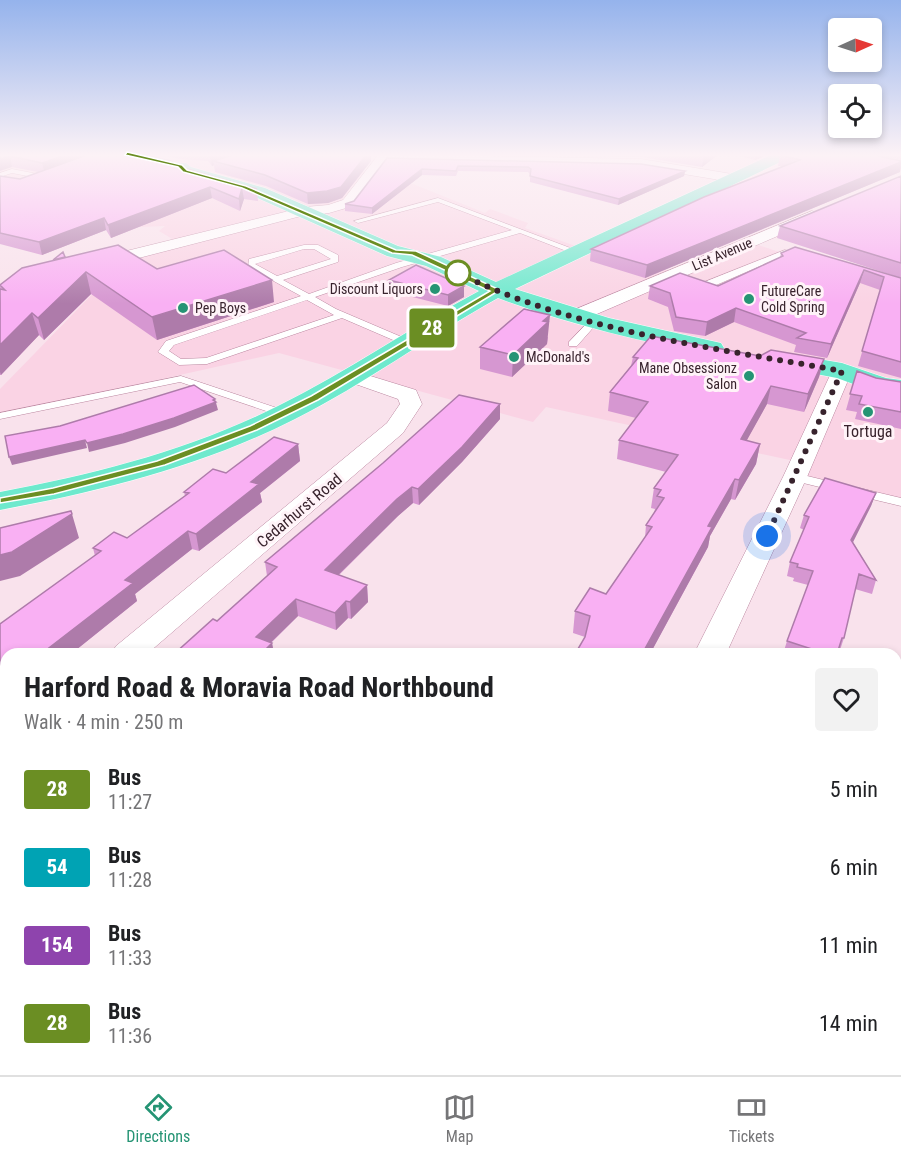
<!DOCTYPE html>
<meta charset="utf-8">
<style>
body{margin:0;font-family:"Roboto Condensed",sans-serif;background:#f2f2f2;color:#202124;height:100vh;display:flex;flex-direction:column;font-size:22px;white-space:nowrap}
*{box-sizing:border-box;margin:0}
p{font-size:20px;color:#757577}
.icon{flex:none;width:33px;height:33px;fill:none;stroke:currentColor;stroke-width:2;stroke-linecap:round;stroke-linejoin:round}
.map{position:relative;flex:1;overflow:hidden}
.sheet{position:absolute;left:0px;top:648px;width:902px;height:428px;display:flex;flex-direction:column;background:#fff;border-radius:18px 18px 0 0;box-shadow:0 3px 9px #0003}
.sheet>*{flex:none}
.badge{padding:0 12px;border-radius:4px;font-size:21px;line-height:39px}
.needle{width:39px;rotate:87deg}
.tools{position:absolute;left:828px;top:18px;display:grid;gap:12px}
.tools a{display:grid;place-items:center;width:54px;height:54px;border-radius:6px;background:#fff;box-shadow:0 3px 9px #0003;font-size:30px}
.you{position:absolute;width:30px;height:30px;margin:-15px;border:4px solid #fff;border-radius:50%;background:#1a73e8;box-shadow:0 0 0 9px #1a73e833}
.map>.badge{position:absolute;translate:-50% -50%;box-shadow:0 0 0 3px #fff}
.round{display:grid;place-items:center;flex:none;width:63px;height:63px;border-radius:6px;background:#f2f2f2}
.overview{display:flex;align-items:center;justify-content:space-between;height:102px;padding:0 24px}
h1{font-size:28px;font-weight:700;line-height:45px}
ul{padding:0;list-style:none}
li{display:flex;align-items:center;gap:18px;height:78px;padding:0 24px}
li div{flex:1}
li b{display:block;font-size:22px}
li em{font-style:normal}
li .badge{min-width:66px;font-weight:700;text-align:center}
.tabs{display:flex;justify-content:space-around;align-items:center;height:84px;border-top:2px solid #e0e0e0;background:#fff;font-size:16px;color:#757577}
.tabs a{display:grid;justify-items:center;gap:3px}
.tabs .active{color:#259474}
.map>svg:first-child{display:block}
.built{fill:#fad3e4}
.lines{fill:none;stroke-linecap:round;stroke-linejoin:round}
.service-casing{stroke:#bb87a0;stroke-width:1}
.minor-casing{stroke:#bb87a0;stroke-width:1}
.primary-casing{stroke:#fff;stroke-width:1}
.service{fill:#fff;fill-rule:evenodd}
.minor{fill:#fff;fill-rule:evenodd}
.primary{fill:#6ee9cd;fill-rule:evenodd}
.wall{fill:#d697d1}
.shaded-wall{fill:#ae7baa}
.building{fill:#f9b0f3;stroke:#ae7baa;stroke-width:1.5}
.line{fill:#6b8e23;stroke:#fff;stroke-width:1.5}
.walk{stroke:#38232d;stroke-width:6;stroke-dasharray:0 10.8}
.stop-dot{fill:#fff;stroke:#6b8e23;stroke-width:3}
.poi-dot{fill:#259474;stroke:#fff3f8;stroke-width:2}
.labels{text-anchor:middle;stroke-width:6;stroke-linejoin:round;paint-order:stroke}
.far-street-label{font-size:14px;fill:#38232d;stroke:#fff3f8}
.far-poi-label{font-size:14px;fill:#38232d;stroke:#fff3f8;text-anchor:start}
.poi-label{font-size:16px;fill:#38232d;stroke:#fff3f8}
.street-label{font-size:16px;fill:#38232d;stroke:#fff3f8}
</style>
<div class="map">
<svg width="901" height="1075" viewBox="0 0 901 1075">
<rect width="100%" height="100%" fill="#f9e2ec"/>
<path class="built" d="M0,154H333L323,163L370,173L362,184H413L485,213L490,209L528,223L525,228L584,249L686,275L758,245L901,292V502L792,477L799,462L546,407L533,422L279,353L0,415V389L106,280L87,266L179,243L159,231L165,226L13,232L0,242Z"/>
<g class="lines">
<defs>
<path id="service" d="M12,169L48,176L51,178L48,180L12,173L0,177V173Z
M438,198L581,252L574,254L520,233L402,267L315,297L336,309L411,341L412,343L407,346L342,318L207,364L179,365L158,352L166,341L301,296L248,267L249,259L304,245H318L338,255V262L283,280L309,294L396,263L512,230L438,202L358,223L354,221ZM304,249H314L331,259L277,276L255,264ZM307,300L334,315L206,358L181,359L169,351L174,345Z
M785,250L792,252L707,289L696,290L692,287Z
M591,319L599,321L577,346H569V342Z
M181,376L289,412L291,414L285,417L281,416L180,382L0,419V413Z
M795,473L844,485L846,488L840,492L791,480L789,477Z
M859,488L901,498V506L855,495L853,492Z"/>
<path id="minor" d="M379,154L641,159L732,174L739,178L732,182L641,167L386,161L353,206L329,213L305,215L100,268L92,263L94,259L305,207L328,205L343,200Z
M812,211L817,213L820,216L817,219L583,320H569L567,316L569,312Z
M842,365L849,367L852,371L807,477L726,654H694L783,477L832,371L835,367Z
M351,370L416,390L422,404L403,433L147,654H111L116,646L387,423L400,404L398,399L344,380L340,376L344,372Z
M6,742V773L0,775V744Z
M492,1070H538L536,1075H490Z"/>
<path id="primary" d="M773,154H793L791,157L515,289L609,318L721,343L724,348L721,353L712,355C640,341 567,324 498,298C429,336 365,384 295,419C202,466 102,491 0,510V492C96,474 190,450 278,406C347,372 411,327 479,291L426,266L387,256L253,196L179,175L172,166L174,163H186L191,167L265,188L398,246L441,257L496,282Z
M777,352L842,363L886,378L901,380V396L872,391L837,378L768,365L764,360L768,355Z"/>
</defs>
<use href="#service" class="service-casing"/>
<use href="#minor" class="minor-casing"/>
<use href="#primary" class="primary-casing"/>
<use href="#service" class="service"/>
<use href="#minor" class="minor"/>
<use href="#primary" class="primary"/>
</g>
<path class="wall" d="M0,154H140L177,166L257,189L258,201L244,199L240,211L212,198L111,238L106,230L42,255L0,244V176L20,179L38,172L12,167Z
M157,154H371V161L342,198L328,203L308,204L266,186L215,172L214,165L212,166L208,161L180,159Z
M468,154H719L702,167L641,157Z
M732,154H769L755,160Z
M874,154H901V160Z
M780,155L901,161V168L900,172L645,278L590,261L591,249L782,166H778Z
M387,158L685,171L684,176L618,205L530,182V174L528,172L458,171L456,176L422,175L372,214L345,211V204L354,201Z
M901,176V278L777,238L780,226Z
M781,253L901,278V378L858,366L880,290L860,283L827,358L794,352L796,345L734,322L705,336L674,331L668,307L648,299L650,286H718L780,258Z
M65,257L157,269L274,302L157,340L91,294L44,340L39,335L1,375H0V285Z
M389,280L464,297L448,306L389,291Z
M548,337L547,344L512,377L480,369V347Z
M760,356L824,359L819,377L804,412L767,404L746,441L760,444L756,464L735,500L731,499L710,536L708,547L650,654H575L585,637L573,633L575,611L606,594L645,538L646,525L654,513L655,509L651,508L654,488L666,472L617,459L619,440L636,418L608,411L610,392L631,366L633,357Z
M857,371L876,378L901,382V429L855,419L857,412L846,410Z
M500,404V419L462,462L419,505L413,503L398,516L339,575L367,585L368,602L351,619L348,618L336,630L298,616L271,643H272L274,654H174L217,621L267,576L265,562Z
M298,444L300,461L260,493L262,502L199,551L192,549L135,594L137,601L71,654H6V706L0,711V624L95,556L93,548L127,538L185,496L184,492L226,473Z
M876,493L871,506L853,542L876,580L872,594L855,589L844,638L839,653L837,652V654H783L787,641L808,585L793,581L794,578L787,576L790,562L804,530L800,528L804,515Z
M6,822V920L1,917L0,918V827Z
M276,1070H414L411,1075H278Z
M416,1070H431L428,1075H425Z"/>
<path class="shaded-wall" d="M69,154H101L45,174L42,163Z
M214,154H246L213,161L214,165L212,166L210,155Z
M367,154H371V161L342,198L328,203L308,204L307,193Z
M707,154H719L702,167L704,156Z
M756,154H769L755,160Z
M10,156L12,167L0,171V159Z
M901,162L900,172L645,278L647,265Z
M422,169V175L372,214V208Z
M685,171L684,176L618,205L619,199Z
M210,187L212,198L111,238L108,225Z
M242,188L244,199L240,211L239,199Z
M104,218L106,230L42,255L39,242Z
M864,270L860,283L827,358L831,344Z
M86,272L91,294L44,340L38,318Z
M272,280L274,302L157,340L152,317Z
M464,286V297L448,306V295Z
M736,308L734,322L705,336L707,322Z
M32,313L39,335L1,375L0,372V345Z
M550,315L547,344L512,377L513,355L543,321Z
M824,359L819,377L804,412L808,394Z
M771,386L767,404L737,458L741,439Z
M215,399L218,410L175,427L125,443L89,452L87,443Z
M500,404V419L462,462L419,505L418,489Z
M85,440L87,448L12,465L9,457Z
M298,444L300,461L260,493L262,502L199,551L196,534L251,482Z
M760,444L756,464L735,500L739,480Z
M735,479L731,499L710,536L708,547L650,654H642L708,526Z
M412,487L413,503L398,516L326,587L325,570L397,499Z
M876,493L871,506L847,554L851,540Z
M72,514L79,538L20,576L0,581V555Z
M188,531L192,549L135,594L137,601L71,654H41L125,580Z
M367,585L368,602L351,619L350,602Z
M296,599L298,616L259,654L256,637Z
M346,601L348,618L336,630L335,613Z
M272,643L274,654H261Z
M6,682V706L0,711V686Z
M405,1070H414L411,1075H402Z
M427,1070H431L428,1075H427Z"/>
<path class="building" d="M0,154H69L42,163L10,156L0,159Z
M89,154H140L171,161L177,166L257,189L242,188L239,199L210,187L108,225L104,218L39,242L0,233V176L20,179Z
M236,154H367L341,187L327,191L307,193L265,175L213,161Z
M689,154H707L704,156Z
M783,154H870L901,161V162L647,265L591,249L704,197L800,160L780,155Z
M387,158L641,164L685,171L619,199L530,176L531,169L528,167L458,166L456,171L422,169L372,208L345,204L354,201Z
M901,176V263L780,226Z
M118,245L157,269L224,250L272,280L152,317L86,272L38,318L32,313L0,345V289L5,290L0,285L22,268Z
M795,247L901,278V362L862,351L884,277L864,270L831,344L797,338L806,333L736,308L707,322L676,317L670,293L650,286L680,273L718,286L783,256L781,253Z
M63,252L65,257L53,260Z
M416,265L464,286L448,295L389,280Z
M524,309L550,315L543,321L548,322L513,355L480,347Z
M651,336L760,356L771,350L824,359L808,394L771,386L741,439L760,444L739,480L735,479L708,526L712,527L642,654H575L585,637L590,616L575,611L590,588L606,594L652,527L646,525L664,498L657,496L661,490L654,488L678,455L619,440L648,402L610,392L638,358L633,357Z
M857,371L876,378L901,382V412L859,404L862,396L850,394Z
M194,385L215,399L213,400L216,402L174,418L123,434L87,443L85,440L9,457L5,436L60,426Z
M459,395L500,404L462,447L418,489L412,487L397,499L325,570L367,585L350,602L346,601L335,613L296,599L256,637L272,643L261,654H174L213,619L217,621L277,567L265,562L383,463Z
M274,437L298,444L251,482L259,484L196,534L188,531L125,580L133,583L41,654H6V682L0,686V624L101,551L93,548L114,532L127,538L189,493L184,492L213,469L226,473Z
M825,478L876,493L851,540L876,580L859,574L844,638H842L837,654H827L787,641L813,571L797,567L798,564L790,562L809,517L804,515Z
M71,511L72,514L12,552L0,555V528Z
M896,729L900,731L896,749Z
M6,822V907L0,903V827Z
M292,1070H405L402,1075H301Z
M632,1070H673L683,1075H629Z"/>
<linearGradient id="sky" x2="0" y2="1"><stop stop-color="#95b3ec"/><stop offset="0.51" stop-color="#fcf2f6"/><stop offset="1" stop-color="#fcf2f6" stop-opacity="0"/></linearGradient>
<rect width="901" height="304" fill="url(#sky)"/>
<path class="line" d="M127,152L182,165L187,170L246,186L396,250L416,251L500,290L318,400L257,430L165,465L54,494L0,503V498L53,488L157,461L250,426L311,396L490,291L412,255L392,253L242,188L183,172L178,167L125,155Z"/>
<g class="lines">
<path class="walk" d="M458,273C574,331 715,348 842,371L767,536"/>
</g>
<circle class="stop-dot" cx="458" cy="273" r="12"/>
<g class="poi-dot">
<circle cx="435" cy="289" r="6"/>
<circle cx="749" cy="299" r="6"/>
<circle cx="183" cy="308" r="6"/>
<circle cx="514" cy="357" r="6"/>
<circle cx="749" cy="376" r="6"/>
<circle cx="868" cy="412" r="6"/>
</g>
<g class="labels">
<g class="far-street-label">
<text transform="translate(722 254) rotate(-23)" y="5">List Avenue</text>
</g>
<g class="far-poi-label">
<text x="423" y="294" text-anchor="end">Discount Liquors</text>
<text x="761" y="296">FutureCare<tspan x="761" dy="16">Cold Spring</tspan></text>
<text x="195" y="313">Pep Boys</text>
<text x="526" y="362">McDonald's</text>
<text x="737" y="373" text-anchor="end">Mane Obsessionz<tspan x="737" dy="16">Salon</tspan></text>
</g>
<g class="poi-label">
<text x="868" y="437">Tortuga</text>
</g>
<g class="street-label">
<text transform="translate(299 510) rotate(-40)" y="6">Cedarhurst Road</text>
</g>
</g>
</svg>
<div class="tools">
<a><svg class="needle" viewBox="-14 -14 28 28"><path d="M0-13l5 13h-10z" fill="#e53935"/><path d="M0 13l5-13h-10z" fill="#757577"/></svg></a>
<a><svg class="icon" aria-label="locate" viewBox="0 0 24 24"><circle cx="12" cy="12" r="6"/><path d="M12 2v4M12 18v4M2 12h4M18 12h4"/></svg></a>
</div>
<div class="you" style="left:767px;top:536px"></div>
<b class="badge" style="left:432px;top:328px;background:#6b8e23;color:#fff">28</b>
<section class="sheet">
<div class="overview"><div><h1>Harford Road &amp; Moravia Road Northbound</h1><p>Walk · 4 min · 250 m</p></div><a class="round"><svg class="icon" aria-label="heart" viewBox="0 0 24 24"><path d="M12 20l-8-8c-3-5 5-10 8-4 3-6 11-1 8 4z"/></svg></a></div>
<ul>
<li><span class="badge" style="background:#6b8e23;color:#fff">28</span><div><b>Bus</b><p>11:27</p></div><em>5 min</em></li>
<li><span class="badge" style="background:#00a3b4;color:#fff">54</span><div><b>Bus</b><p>11:28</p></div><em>6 min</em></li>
<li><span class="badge" style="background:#8e44ad;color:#fff">154</span><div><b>Bus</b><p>11:33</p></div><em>11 min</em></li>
<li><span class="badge" style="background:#6b8e23;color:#fff">28</span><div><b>Bus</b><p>11:36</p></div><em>14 min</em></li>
</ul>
</section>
</div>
<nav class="tabs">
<a class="active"><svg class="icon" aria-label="directions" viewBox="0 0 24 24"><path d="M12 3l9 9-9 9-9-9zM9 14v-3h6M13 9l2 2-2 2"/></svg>Directions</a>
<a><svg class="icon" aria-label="map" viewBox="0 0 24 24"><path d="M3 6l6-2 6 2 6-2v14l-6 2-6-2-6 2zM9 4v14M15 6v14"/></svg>Map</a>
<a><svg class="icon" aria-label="tickets" viewBox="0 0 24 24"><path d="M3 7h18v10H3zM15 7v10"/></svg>Tickets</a>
</nav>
